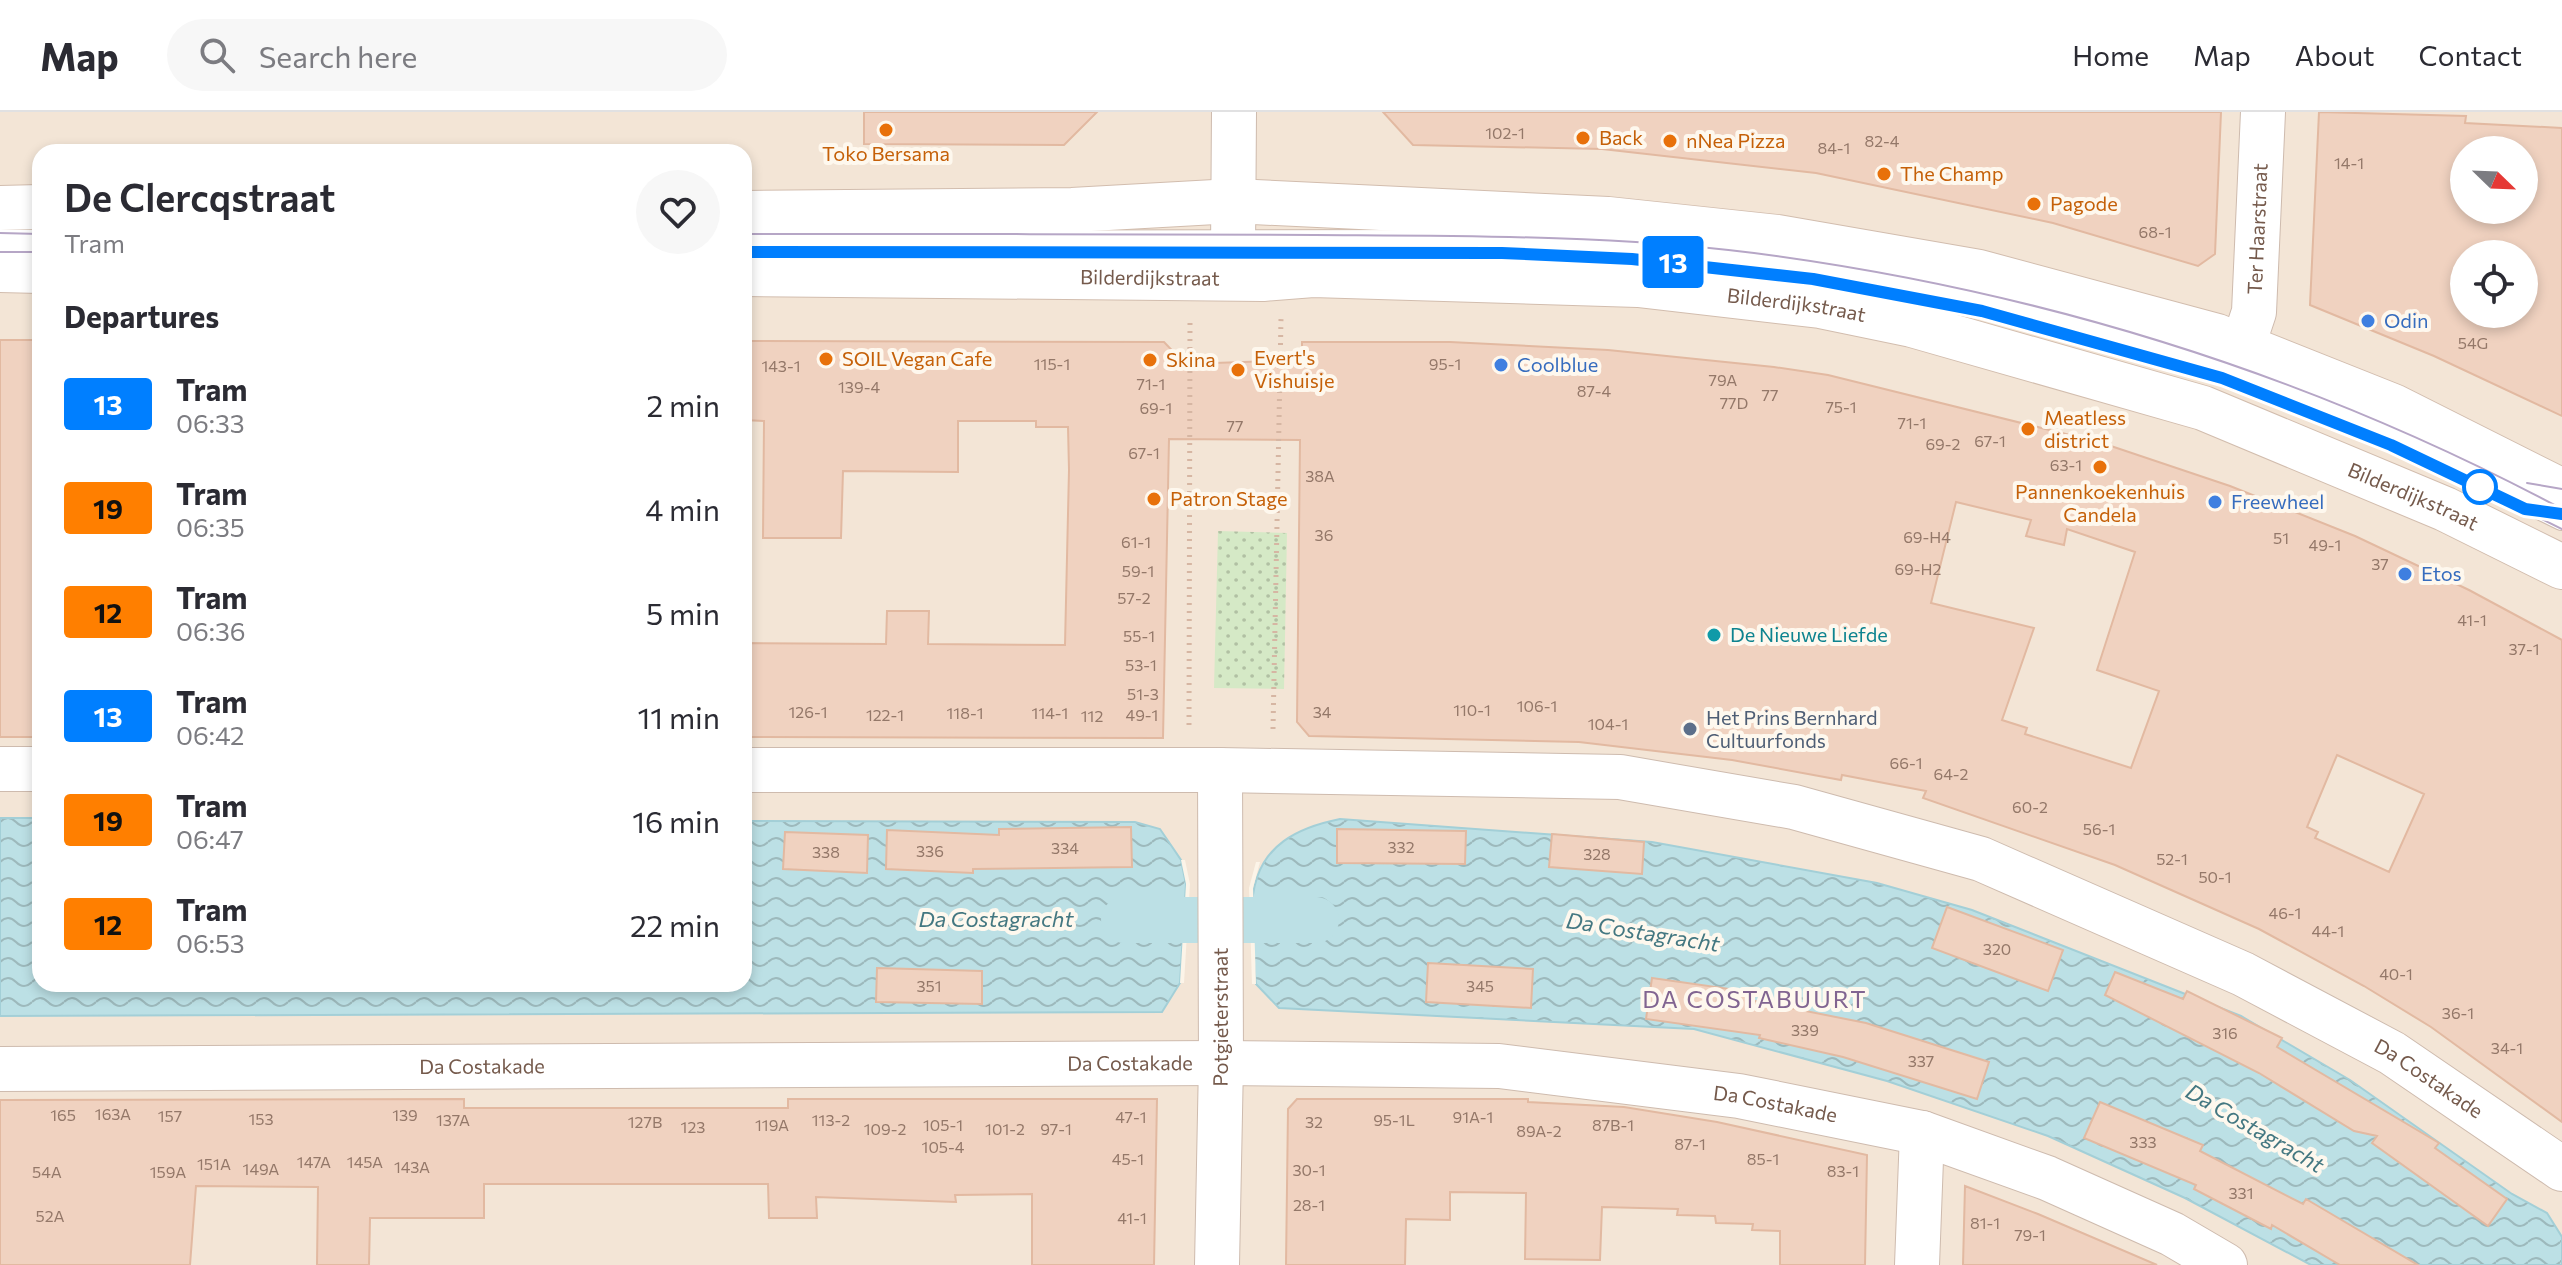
<!DOCTYPE html>
<style>
body{margin:0;font-family:Commissioner,sans-serif;background:#f7f7f7;color:#2b2b33;height:100vh;display:flex;flex-direction:column;font-size:30px;white-space:nowrap}
*{box-sizing:border-box;margin:0}
p{font-size:26px;color:#7c7c81}
.icon{flex:none;width:44px;height:44px;fill:none;stroke:currentColor;stroke-width:2;stroke-linecap:round;stroke-linejoin:round}
.map{position:relative;flex:1;overflow:hidden}
.panel{position:absolute;left:32px;top:32px;width:720px;height:848px;display:flex;flex-direction:column;background:#fff;border-radius:24px;box-shadow:0 4px 12px #0003}
.panel>*{flex:none}
.badge{padding:0 16px;border-radius:6px;font-size:28px;line-height:52px}
.needle{width:52px;rotate:113deg}
.fabs{position:absolute;left:2450px;top:24px;display:grid;gap:16px}
.fabs a{display:grid;place-items:center;width:88px;height:88px;border-radius:50%;background:#fff;box-shadow:0 4px 12px #0003;font-size:40px}
.map>.badge{position:absolute;translate:-50% -50%;box-shadow:0 0 0 4px #fff}
h2{padding:0 32px;font-size:30px;line-height:72px}
.round{display:grid;place-items:center;flex:none;width:84px;height:84px;border-radius:42px;background:#f7f7f7}
.headline{display:flex;align-items:center;justify-content:space-between;height:136px;padding:0 32px}
h1{font-size:38px;font-weight:600;line-height:60px}
ul{padding:0;list-style:none}
li{display:flex;align-items:center;gap:24px;height:104px;padding:0 32px}
li div{flex:1}
li b{display:block;font-size:30px}
li em{font-style:normal}
li .badge{min-width:88px;font-weight:700;text-align:center}
header{display:flex;align-items:center;gap:48px;box-sizing:border-box;height:112px;padding:0 40px;background:#fff;border-bottom:2px solid #e1e1e2}
header strong{font-size:38px}
nav{display:flex;gap:44px;margin-inline-start:auto;font-size:28px}
.search{width:560px;height:72px;background:#f7f7f7;display:flex;align-items:center;gap:20px;box-sizing:border-box;padding:0 28px;border-radius:44px;color:#7c7c81;font-size:30px}
.map>svg:first-child{display:block}
.residential{fill:#f3e5d6;fill-rule:evenodd}
.park{fill:url(#park-dots)}
.water{fill:url(#water-waves);stroke:#a3cfd7;stroke-width:2}
.pier{fill:#fcf4e8}
.lines{fill:none;stroke-linecap:round;stroke-linejoin:round}
.canal{stroke:#bce0e5;stroke-width:46}
.building{fill:#f0d2c0;stroke:#e2b9a1;stroke-width:2;fill-rule:evenodd}
.lane-casing{stroke:#cebbae;stroke-width:26}
.street-casing{stroke:#cebbae;stroke-width:46}
.secondary-casing{stroke:#d2bdae;stroke-width:46}
.path{stroke:#d6b6a3;stroke-width:5;stroke-dasharray:2 6;stroke-linecap:butt}
.lane{stroke:#fff;stroke-width:24}
.street{stroke:#fff;stroke-width:44}
.secondary{stroke:#fff;stroke-width:44}
.tram{stroke:#b6a6c6;stroke-width:2}
.line-casing{stroke:#fff;stroke-width:18}
.line{stroke:#007fff;stroke-width:12}
.food-dot{fill:#e8710a;stroke:#fef8ee;stroke-width:3}
.shop-dot{fill:#3f7fe0;stroke:#fef8ee;stroke-width:3}
.stop-dot{fill:#fff;stroke:#007fff;stroke-width:4}
.culture-dot{fill:#0f9aa8;stroke:#fef8ee;stroke-width:3}
.service-dot{fill:#5c6f8a;stroke:#fef8ee;stroke-width:3}
.labels{text-anchor:middle;stroke-width:8;stroke-linejoin:round;paint-order:stroke}
.number-label{font-size:16px;fill:#947869}
.food-label{font-size:20px;fill:#c56008;stroke:#fef8ee;text-anchor:start}
.street-label{font-size:20px;fill:#755a4c;stroke:#fef8ee}
.shop-label{font-size:20px;fill:#366cbe;stroke:#fef8ee;text-anchor:start}
.culture-label{font-size:20px;fill:#0d838f;stroke:#fef8ee;text-anchor:start}
.service-label{font-size:20px;fill:#4e5e75;stroke:#fef8ee;text-anchor:start}
.water-label{font-size:22px;font-style:italic;fill:#437781;stroke:#fef8ee}
.quarter-label{font-size:24px;letter-spacing:2px;fill:#816491;stroke:#fef8ee}
</style>
<header>
<strong>Map</strong>
<div class="search"><svg class="icon" aria-label="search" viewBox="0 0 24 24"><circle cx="10" cy="10" r="6"/><path d="M15 15l6 6"/></svg>Search here</div>
<nav><a>Home</a><a>Map</a><a>About</a><a>Contact</a></nav>
</header>
<div class="map">
<svg width="2562" height="1153" viewBox="0 0 2562 1153">
<defs>
<pattern id="park-dots" width="8" height="8" patternUnits="userSpaceOnUse" patternTransform="scale(2)"><rect width="8" height="8" fill="#d5e9c6"/><path d="M2 2h.1M6 6h.1" fill="none" stroke="#b1c0a3" stroke-width="1.8" stroke-linecap="round"/></pattern>
<pattern id="water-waves" width="16" height="10" patternUnits="userSpaceOnUse" patternTransform="scale(2)"><rect width="16" height="10" fill="#bce0e5"/><path d="M0 5q4-4 8 0t8 0" fill="none" stroke="#9db9bc"/></pattern>
</defs>
<rect width="100%" height="100%" fill="#fcf4e8"/>
<path class="residential" d="M0,0H2562V1153H0ZM2464,38H2524V98H2464ZM40,40H744V872H40ZM2464,142H2524V202H2464Z"/>
<path class="park" d="M1218,419L1287,421L1284,577L1214,576Z"/>
<path class="water" d="M0,706H40V872H744V709L1135,710L1160,717L1181,748L1186,772L1180,871L1162,900L0,904Z
M1340,707L1652,730L1877,771L1972,798L2241,904L2350,968L2512,1082L2547,1101L2562,1125V1153H2311L2185,1086L2048,1024L1887,969L1694,917L1279,896L1256,872C1247,787 1240,727 1340,707Z"/>
<path class="pier" d="M1181,748H1185L1190,772L1184,871H1180L1186,772Z
M1256,750H1260L1253,776L1256,872H1252L1249,776Z"/>
<g class="lines">
<path class="canal" d="M1124,808H1316"/>
</g>
<path class="building" d="M864,0H1097L1064,33L864,32Z
M1383,0H2221L2215,142L2198,154L2053,111L1816,61L1602,37L1413,33Z
M2319,0L2466,4L2465,11L2562,16V304L2434,244L2310,193ZM2464,38H2524V98H2464ZM2464,142H2524V202H2464Z
M0,228H40V625H0Z
M744,229L1164,230L1185,252L1302,248V230H1450L1608,238L1774,255L1828,263L2102,331L2230,374L2355,424L2469,478L2562,528V1010L2431,915L2364,874L2259,817L2115,753L1923,686L1926,679L1842,663L1841,668L1732,648L1579,630L1309,624L1297,610L1300,328L1169,327L1163,626L744,625V531L886,532L887,499H929L928,532L1065,533L1069,358L1068,315H1036V309H958V360L843,359L841,426H763L764,309L744,308ZM1956,390L2031,408L2026,424L2064,433L2067,417L2135,440L2097,558L2159,579L2131,656L2025,622L2027,616L2002,608L2034,516L1931,491ZM2337,643L2424,682L2389,760L2315,726L2318,720L2307,715Z
M1131,715L1132,755L973,757V761L886,757L887,718L999,723V717Z
M1337,717L1466,719L1465,752L1337,751Z
M785,720L868,723L867,761L783,757Z
M1552,722L1644,730L1642,762L1549,755Z
M1947,795L2063,838L2048,879L1932,836Z
M1428,851L1533,857L1531,896L1426,890Z
M877,856L982,859V892L876,890Z
M2115,860L2183,887L2187,879L2282,926L2277,935L2439,1031L2435,1036L2507,1087L2488,1114L2372,1031L2377,1024L2354,1019L2259,961L2105,883Z
M1652,866L1751,880L1750,888L1866,911L1989,950L1977,987L1843,945L1759,926L1760,923L1646,907Z
M464,987V996H788V987H1157L1154,1153H1032V1082L955,1083L956,1090L816,1085L817,1106H769L768,1072H484V1106H370L369,1153H317L318,1075L196,1074L190,1153H0V988Z
M1297,987H1528V990L1624,995L1717,1010L1867,1043L1865,1153H1780V1119L1752,1118L1753,1112L1716,1111L1715,1104L1677,1103L1678,1097L1602,1095L1600,1148L1525,1147L1526,1081L1450,1080V1108L1406,1107L1405,1153H1286L1288,997Z
M2100,990L2203,1033L2200,1039L2303,1092L2306,1087L2418,1153H2340L2272,1113L2271,1117L2194,1077L2196,1073L2084,1026Z
M1965,1074L2038,1102L2157,1153H1963Z"/>
<g class="lines">
<defs>
<path id="lane" d="M0,130H40
M744,131L1445,130L1646,140L1806,159L1994,193L2180,244L2302,285L2395,324L2562,406"/>
<g id="street">
<path d="M1228,164L1233,140L1234,0"/>
<path id="s1" d="M2243,233L2254,200L2263,0"/>
<path d="M0,657H40"/>
<path id="s2" d="M744,658H1220L1620,665L1794,695L1981,747L2243,862L2392,941L2562,1057"/>
<path id="s3" d="M0,957L1221,951L1499,954L1739,984L1922,1021L2047,1066L2172,1122L2225,1153"/>
<path id="s4" d="M1217,1153L1221,951L1220,658"/>
<path d="M1917,1153L1922,1021"/>
</g>
<g id="secondary">
<path d="M0,96L40,95"/>
<path d="M744,101L1072,98L1233,89L1608,107L1777,125L1979,160L2217,224L2393,294L2562,379"/>
<path d="M0,158L40,159"/>
<path id="s5" d="M744,162L1263,167L1313,163L1638,173L1820,194L1912,213L2203,296L2445,397L2562,455"/>
</g>
</defs>
<use href="#lane" class="lane-casing"/>
<use href="#street" class="street-casing"/>
<use href="#secondary" class="secondary-casing"/>
<path class="path" d="M1189,613L1190,211
M1273,617L1281,207"/>
<use href="#lane" class="lane"/>
<use href="#street" class="street"/>
<use href="#secondary" class="secondary"/>
<path class="tram" d="M0,121L40,122
M744,122C934,122 1125,122 1315,123C1462,124 1609,123 1754,141C2038,178 2309,262 2562,397
M0,140H40
M744,140L1502,141L1632,147L1813,167L1982,199L2222,266L2391,333L2562,417
M2527,371L2562,377"/>
</g>
<g class="lines">
<defs>
<path id="line" d="M744,140L1502,141L1632,147L1813,167L1982,199L2222,266L2391,333L2525,397L2562,402"/>
</defs>
<use href="#line" class="line-casing"/>
<use href="#line" class="line"/>
</g>
<g class="food-dot">
<circle cx="886" cy="18" r="8"/>
<circle cx="1583" cy="26" r="8"/>
<circle cx="1670" cy="29" r="8"/>
<circle cx="1884" cy="62" r="8"/>
<circle cx="2034" cy="92" r="8"/>
<circle cx="826" cy="247" r="8"/>
<circle cx="1150" cy="248" r="8"/>
<circle cx="1238" cy="258" r="8"/>
<circle cx="2028" cy="317" r="8"/>
<circle cx="2100" cy="355" r="8"/>
<circle cx="1154" cy="387" r="8"/>
</g>
<g class="shop-dot">
<circle cx="2368" cy="209" r="8"/>
<circle cx="1501" cy="253" r="8"/>
<circle cx="2215" cy="390" r="8"/>
<circle cx="2405" cy="462" r="8"/>
</g>
<circle class="stop-dot" cx="2480" cy="375" r="16"/>
<circle class="culture-dot" cx="1714" cy="523" r="8"/>
<circle class="service-dot" cx="1690" cy="617" r="8"/>
<g class="labels">
<g class="number-label">
<text x="1505" y="27">102-1</text>
<text x="1882" y="35">82-4</text>
<text x="1834" y="42">84-1</text>
<text x="2349" y="57">14-1</text>
<text x="2155" y="126">68-1</text>
<text x="2473" y="237">54G</text>
<text x="1052" y="258">115-1</text>
<text x="1445" y="258">95-1</text>
<text x="781" y="260">143-1</text>
<text x="1723" y="274">79A</text>
<text x="1151" y="278">71-1</text>
<text x="859" y="281">139-4</text>
<text x="1594" y="285">87-4</text>
<text x="1770" y="289">77</text>
<text x="1734" y="297">77D</text>
<text x="1841" y="301">75-1</text>
<text x="1156" y="302">69-1</text>
<text x="1912" y="317">71-1</text>
<text x="1235" y="320">77</text>
<text x="1990" y="335">67-1</text>
<text x="1943" y="338">69-2</text>
<text x="1144" y="347">67-1</text>
<text x="2066" y="359">63-1</text>
<text x="1320" y="370">38A</text>
<text x="1324" y="429">36</text>
<text x="1927" y="431">69-H4</text>
<text x="2281" y="432">51</text>
<text x="1136" y="436">61-1</text>
<text x="2325" y="439">49-1</text>
<text x="2380" y="458">37</text>
<text x="1918" y="463">69-H2</text>
<text x="1138" y="465">59-1</text>
<text x="1134" y="492">57-2</text>
<text x="2472" y="514">41-1</text>
<text x="1139" y="530">55-1</text>
<text x="2524" y="543">37-1</text>
<text x="1141" y="559">53-1</text>
<text x="1143" y="588">51-3</text>
<text x="1537" y="600">106-1</text>
<text x="1472" y="604">110-1</text>
<text x="808" y="606">126-1</text>
<text x="1322" y="606">34</text>
<text x="965" y="607">118-1</text>
<text x="1050" y="607">114-1</text>
<text x="885" y="609">122-1</text>
<text x="1142" y="609">49-1</text>
<text x="1092" y="610">112</text>
<text x="1608" y="618">104-1</text>
<text x="1906" y="657">66-1</text>
<text x="1951" y="668">64-2</text>
<text x="2030" y="701">60-2</text>
<text x="2099" y="723">56-1</text>
<text x="1401" y="741">332</text>
<text x="1065" y="742">334</text>
<text x="930" y="745">336</text>
<text x="826" y="746">338</text>
<text x="1597" y="748">328</text>
<text x="2172" y="753">52-1</text>
<text x="2215" y="771">50-1</text>
<text x="2285" y="807">46-1</text>
<text x="2328" y="825">44-1</text>
<text x="1997" y="843">320</text>
<text x="2396" y="868">40-1</text>
<text x="929" y="880">351</text>
<text x="1480" y="880">345</text>
<text x="2458" y="907">36-1</text>
<text x="1805" y="924">339</text>
<text x="2225" y="927">316</text>
<text x="2507" y="942">34-1</text>
<text x="1921" y="955">337</text>
<text x="113" y="1008">163A</text>
<text x="63" y="1009">165</text>
<text x="405" y="1009">139</text>
<text x="170" y="1010">157</text>
<text x="1131" y="1011">47-1</text>
<text x="1473" y="1011">91A-1</text>
<text x="261" y="1013">153</text>
<text x="453" y="1014">137A</text>
<text x="831" y="1014">113-2</text>
<text x="1394" y="1014">95-1L</text>
<text x="645" y="1016">127B</text>
<text x="1314" y="1016">32</text>
<text x="772" y="1019">119A</text>
<text x="943" y="1019">105-1</text>
<text x="1613" y="1019">87B-1</text>
<text x="693" y="1021">123</text>
<text x="885" y="1023">109-2</text>
<text x="1005" y="1023">101-2</text>
<text x="1056" y="1023">97-1</text>
<text x="1539" y="1025">89A-2</text>
<text x="2143" y="1036">333</text>
<text x="1690" y="1038">87-1</text>
<text x="943" y="1041">105-4</text>
<text x="1128" y="1053">45-1</text>
<text x="1763" y="1053">85-1</text>
<text x="314" y="1056">147A</text>
<text x="365" y="1056">145A</text>
<text x="214" y="1058">151A</text>
<text x="412" y="1061">143A</text>
<text x="261" y="1063">149A</text>
<text x="1309" y="1064">30-1</text>
<text x="1843" y="1065">83-1</text>
<text x="47" y="1066">54A</text>
<text x="168" y="1066">159A</text>
<text x="2241" y="1087">331</text>
<text x="1309" y="1099">28-1</text>
<text x="50" y="1110">52A</text>
<text x="1132" y="1112">41-1</text>
<text x="1985" y="1117">81-1</text>
<text x="2030" y="1129">79-1</text>
</g>
<g class="food-label">
<text x="1599" y="33">Back</text>
<text x="1686" y="36">nNea Pizza</text>
<text x="886" y="49" text-anchor="middle">Toko Bersama</text>
<text x="1900" y="69">The Champ</text>
<text x="2050" y="99">Pagode</text>
<text x="1254" y="253">Evert's<tspan x="1254" dy="23">Vishuisje</tspan></text>
<text x="842" y="254">SOIL Vegan Cafe</text>
<text x="1166" y="255">Skina</text>
<text x="2044" y="313">Meatless<tspan x="2044" dy="23">district</tspan></text>
<text x="2100" y="387" text-anchor="middle">Pannenkoekenhuis<tspan x="2100" dy="23">Candela</tspan></text>
<text x="1170" y="394">Patron Stage</text>
</g>
<g class="street-label">
<text dy="7" stroke="none"><textPath href="#s1" startOffset="118">Ter Haarstraat</textPath></text>
<text dy="7" stroke="none"><textPath href="#s5" startOffset="406">Bilderdijkstraat</textPath></text>
<text dy="7" stroke="none"><textPath href="#s5" startOffset="1054">Bilderdijkstraat</textPath></text>
<text dy="7" stroke="none"><textPath href="#s5" startOffset="1702">Bilderdijkstraat</textPath></text>
<text dy="7" stroke="none"><textPath href="#s4" startOffset="248">Potgieterstraat</textPath></text>
<text dy="7" stroke="none"><textPath href="#s3" startOffset="1130">Da Costakade</textPath></text>
<text dy="7" stroke="none"><textPath href="#s3" startOffset="482">Da Costakade</textPath></text>
<text dy="7" stroke="none"><textPath href="#s2" startOffset="1746">Da Costakade</textPath></text>
<text dy="7" stroke="none"><textPath href="#s3" startOffset="1778">Da Costakade</textPath></text>
</g>
<g class="shop-label">
<text x="2384" y="216">Odin</text>
<text x="1517" y="260">Coolblue</text>
<text x="2231" y="397">Freewheel</text>
<text x="2421" y="469">Etos</text>
</g>
<g class="culture-label">
<text x="1730" y="530">De Nieuwe Liefde</text>
</g>
<g class="service-label">
<text x="1706" y="613">Het Prins Bernhard<tspan x="1706" dy="23">Cultuurfonds</tspan></text>
</g>
<g class="water-label">
<text x="996" y="815">Da Costagracht</text>
<text transform="translate(1643 820) rotate(9)" y="8">Da Costagracht</text>
<text transform="translate(2255 1016) rotate(30)" y="8">Da Costagracht</text>
</g>
<g class="quarter-label">
<text x="1755" y="896">DA COSTABUURT</text>
</g>
</g>
</svg>
<div class="fabs">
<a><svg class="needle" viewBox="-14 -14 28 28"><path d="M0-13l5 13h-10z" fill="#e53935"/><path d="M0 13l5-13h-10z" fill="#7c7c81"/></svg></a>
<a><svg class="icon" aria-label="locate" viewBox="0 0 24 24"><circle cx="12" cy="12" r="6"/><path d="M12 2v4M12 18v4M2 12h4M18 12h4"/></svg></a>
</div>
<b class="badge" style="left:1673px;top:150px;background:#007fff;color:#fff">13</b>
<section class="panel">
<div class="headline"><div><h1>De Clercqstraat</h1><p>Tram</p></div><a class="round"><svg class="icon" aria-label="heart" viewBox="0 0 24 24"><path d="M12 20l-8-8c-3-5 5-10 8-4 3-6 11-1 8 4z"/></svg></a></div>
<h2>Departures</h2>
<ul>
<li><span class="badge" style="background:#007fff;color:#fff">13</span><div><b>Tram</b><p>06:33</p></div><em>2 min</em></li>
<li><span class="badge" style="background:#ff7f00;color:#111">19</span><div><b>Tram</b><p>06:35</p></div><em>4 min</em></li>
<li><span class="badge" style="background:#ff7f00;color:#111">12</span><div><b>Tram</b><p>06:36</p></div><em>5 min</em></li>
<li><span class="badge" style="background:#007fff;color:#fff">13</span><div><b>Tram</b><p>06:42</p></div><em>11 min</em></li>
<li><span class="badge" style="background:#ff7f00;color:#111">19</span><div><b>Tram</b><p>06:47</p></div><em>16 min</em></li>
<li><span class="badge" style="background:#ff7f00;color:#111">12</span><div><b>Tram</b><p>06:53</p></div><em>22 min</em></li>
</ul>
</section>
</div>
